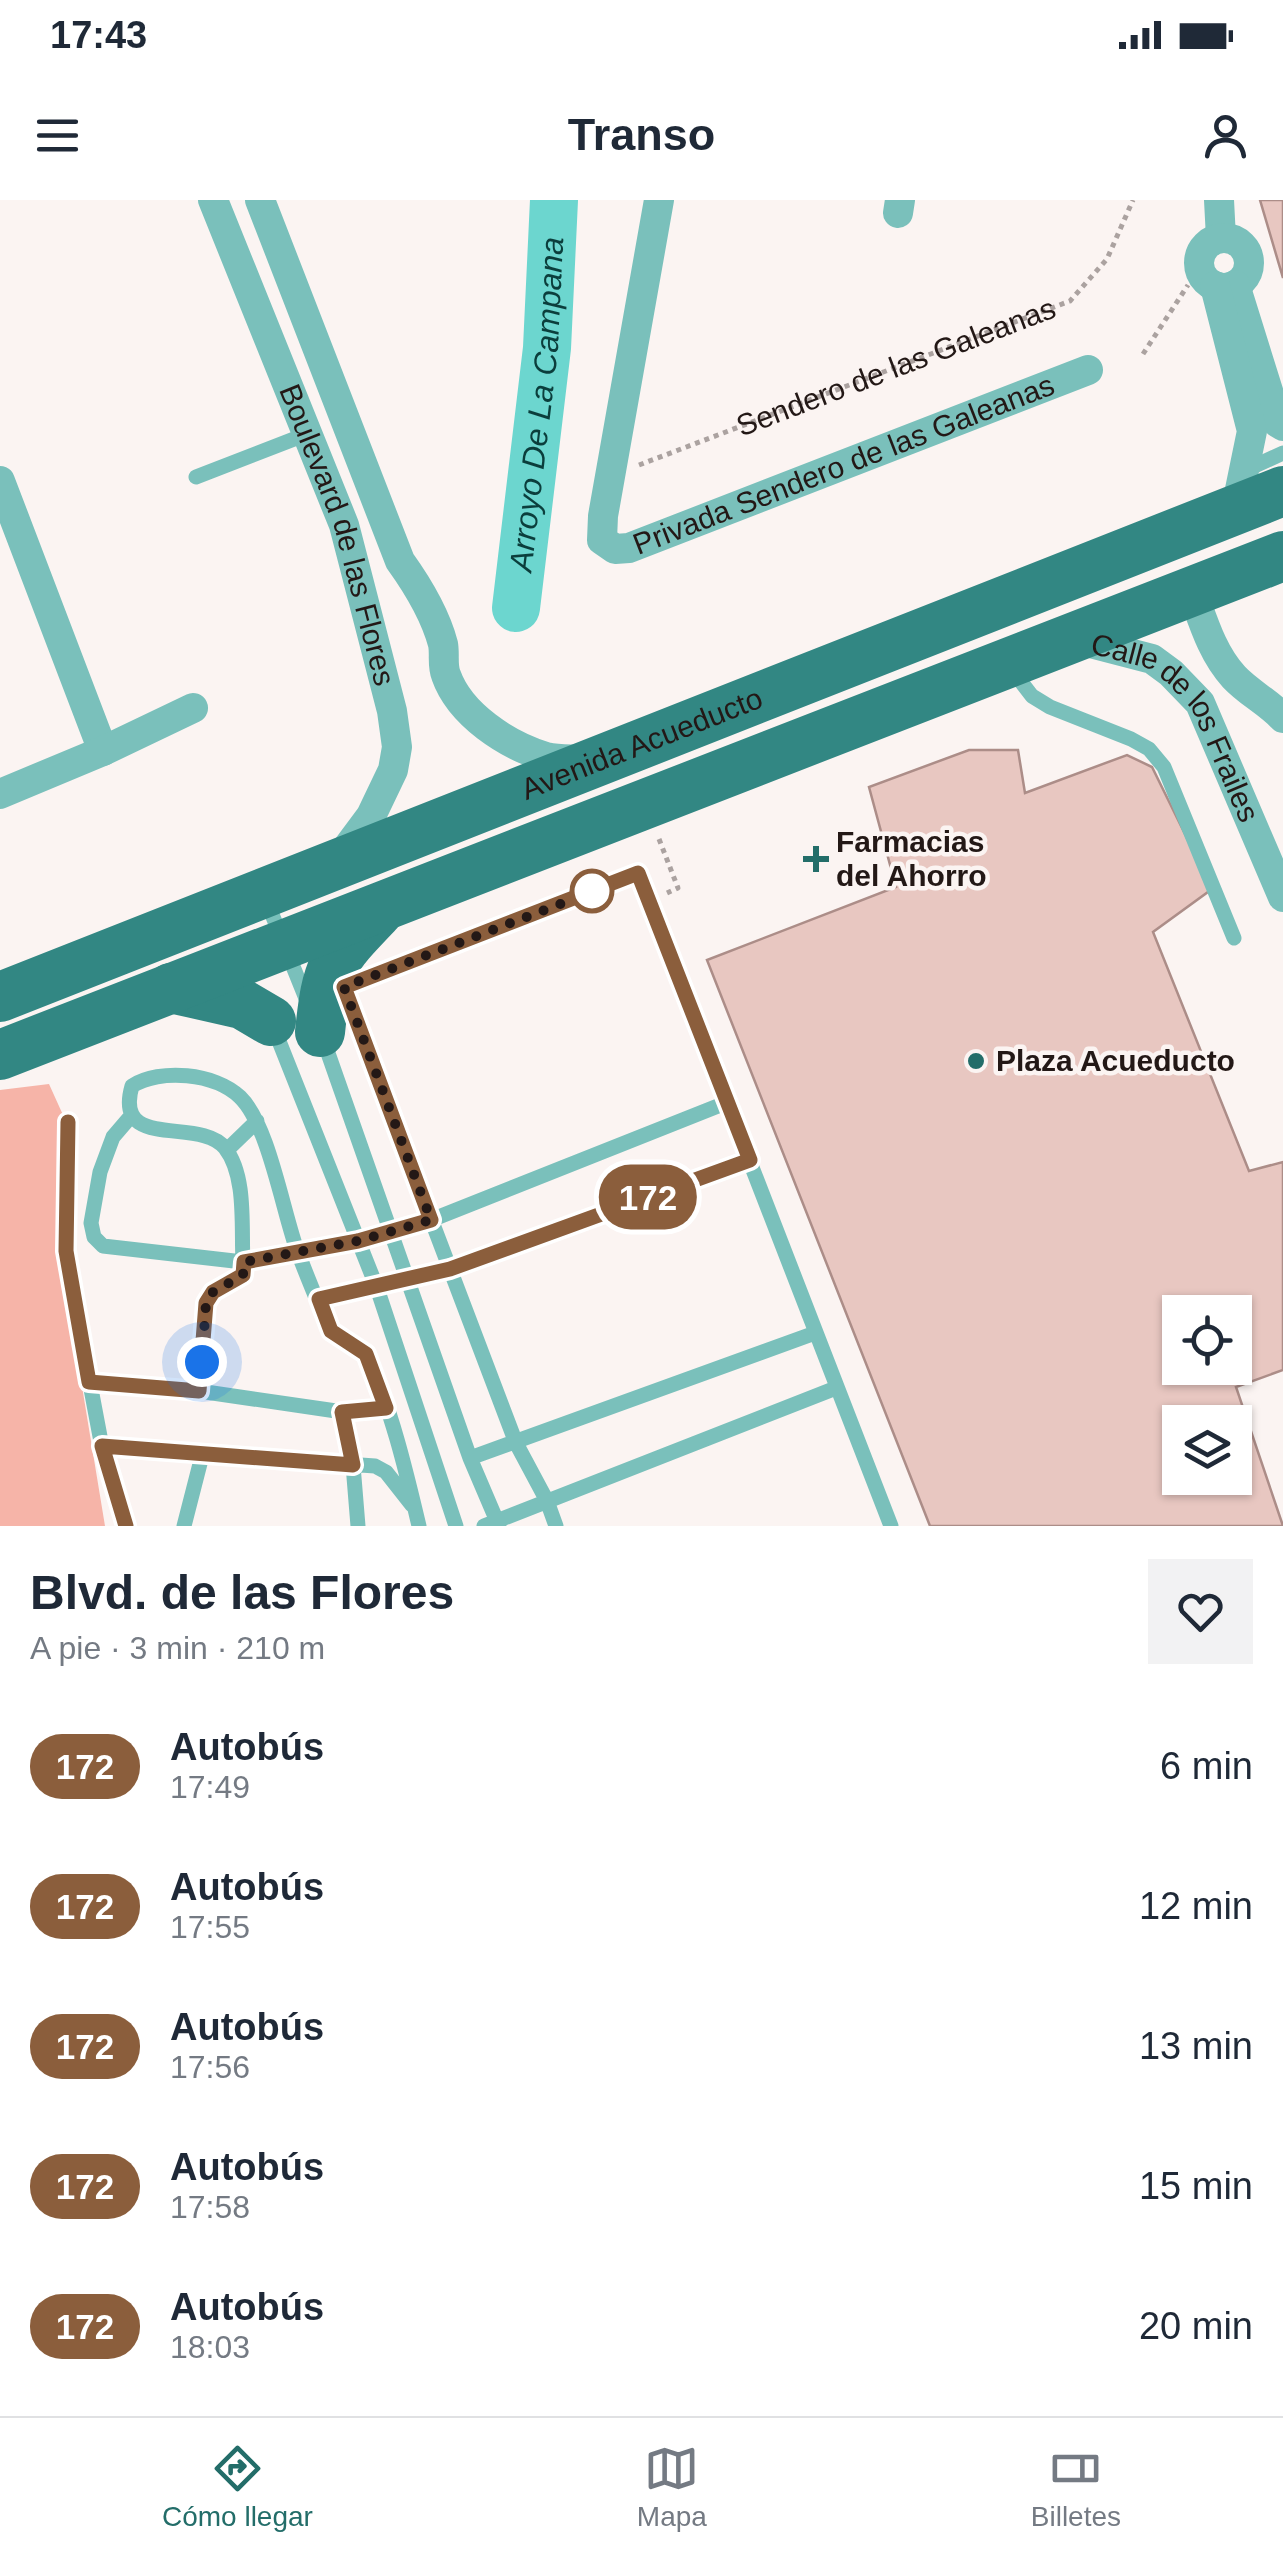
<!DOCTYPE html>
<html lang="es">
<meta charset="utf-8">
<style>
body{margin:0;font-family:Arial,sans-serif;background:#f2f2f3;color:#1f2937;height:100vh;display:flex;flex-direction:column;font-size:38px;white-space:nowrap}
*{box-sizing:border-box;margin:0}
p{font-size:32px;color:#747a83}
.icon{flex:none;width:55px;height:55px;fill:none;stroke:currentColor;stroke-width:2;stroke-linecap:round;stroke-linejoin:round}
.map{position:relative;height:1326px;overflow:hidden}
.side{display:flex;flex-direction:column;background:#fff;flex:1}
.side>*{flex:none}
.badge{padding:0 20px;border-radius:32px;font-size:35px;line-height:65px}
.controls{position:absolute;left:1162px;top:1095px;display:grid;gap:20px}
.controls a{display:grid;place-items:center;width:90px;height:90px;border-radius:0px;background:#fff;box-shadow:0 2px 8px #0004;font-size:50px}
.you{position:absolute;width:50px;height:50px;margin:-25px;border:8px solid #fff;border-radius:50%;background:#1a73e8;box-shadow:0 0 0 15px #1a73e833}
.map>.badge{position:absolute;translate:-50% -50%;box-shadow:0 0 0 5px #fff}
.round{display:grid;place-items:center;flex:none;width:105px;height:105px;border-radius:0px;background:#f2f2f3}
.headline{display:flex;align-items:center;justify-content:space-between;height:170px;padding:0 30px}
h1{font-size:48px;font-weight:700;line-height:75px}
ul{padding:0;list-style:none}
li{display:flex;align-items:center;gap:30px;height:140px;padding:0 30px}
li div{flex:1}
li b{display:block;font-size:38px}
li em{font-style:normal}
li .badge{min-width:110px;font-weight:700;text-align:center}
.status{display:flex;justify-content:space-between;align-items:center;height:70px;padding:0 50px;background:#fff;direction:ltr}
.status svg{height:28px;fill:currentColor}
header{display:flex;justify-content:space-between;align-items:center;height:130px;padding:0 30px;background:#fff;font-size:45px;font-weight:700}
.tabs{display:flex;justify-content:space-around;align-items:center;height:140px;border-top:2px solid #e0e1e3;background:#fff;font-size:28px;color:#747a83}
.tabs a{display:grid;justify-items:center;gap:5px}
.tabs .current{color:#236d69}
.map>svg:first-child{display:block}
.green{fill:#f6b4a8}
.lines{fill:none;stroke-linecap:round;stroke-linejoin:round}
.river{stroke:#6cd6cf;stroke-width:48}
.building{fill:#e8c7c1;stroke:#ac8d88;stroke-width:2.5;fill-rule:evenodd}
.path{stroke:#aba2a0;stroke-width:5;stroke-dasharray:5 5;stroke-linecap:butt}
.lane{stroke:#7ac0bb;stroke-width:15}
.street{stroke:#7ac0bb;stroke-width:30}
.primary{stroke:#328783;stroke-width:50}
.line-casing{stroke:#fff;stroke-width:22}
.line{stroke:#8b5e3c;stroke-width:15}
.walk{stroke:#231816;stroke-width:10;stroke-dasharray:0 18}
.poi-dot{fill:#236d69;stroke:#fbf4f2;stroke-width:4}
.stop-dot{fill:#fff;stroke:#8b5e3c;stroke-width:5}
.labels{text-anchor:middle;stroke-width:9;stroke-linejoin:round;paint-order:stroke}
.street-label{font-size:30px;fill:#231816;stroke:#fbf4f2}
.poi-label{font-size:30px;font-weight:bold;fill:#231816;stroke:#fbf4f2;text-anchor:start}
.water-label{font-size:32px;font-style:italic;fill:#0b3e3c;stroke:#fbf4f2}
</style>
<div class="status"><b>17:43</b><svg viewBox="0 0 49 12"><path d="M0 12V9h3v3zM5 12V6h3v6zM10 12V3h3v9zM15 12V0h3v12zM26 1h20v11H26zM47 4h2v5h-2z"/></svg></div>
<header><svg class="icon" aria-label="menu" viewBox="0 0 24 24"><path d="M4 6h16M4 12h16M4 18h16"/></svg>Transo<svg class="icon" aria-label="person" viewBox="0 0 24 24"><circle cx="12" cy="8" r="4"/><path d="M4 21q1-7 8-7t8 7"/></svg></header>
<div class="map">
<svg width="1283" height="1326" viewBox="0 0 1283 1326">
<rect width="100%" height="100%" fill="#fbf4f2"/>
<path class="green" d="M49,884L63,915L58,1041L105,1326H0V890Z"/>
<g class="lines">
<path class="river" id="s1" d="M516,408L547,148L554,0"/>
</g>
<path class="building" d="M1260,0H1283V78Z
M969,550H1018L1025,593L1127,555L1152,567L1212,689L1153,732L1249,971L1283,962V1170L1236,1187L1283,1326H930L707,760L896,687L869,587ZM1180,1112H1235V1168H1180ZM1180,1222H1235V1278H1180Z"/>
<g class="lines">
<g class="path">
<path d="M1143,154L1188,85"/>
<path id="s2" d="M639,265L1070,101L1107,59L1133,0"/>
<path d="M659,639L678,688L667,693"/>
</g>
<path class="lane" d="M1246,270L1283,253
M196,277L307,234
M1012,470L1032,496L1050,507L1131,539L1149,549L1164,567L1234,738
M265,697L309,806
M273,826L377,1088L456,1326
M322,836L470,1258L499,1326
M131,916L113,937L100,972L91,1023L94,1037L103,1046L243,1062V1075L213,1092L207,1103L199,1191
M68,922L65,1051L102,1247L127,1326
M227,950L257,921
M319,1099L450,1069L750,960
M89,1182L199,1191L343,1212L386,1209
M343,1212L353,1265L358,1326
M102,1247L375,1266L386,1272L412,1305
M470,1258L815,1133
M184,1326L203,1252
M419,1326C407,1275 390,1203 367,1158C359,1142 341,1143 331,1131C327,1127 302,1063 298,1053C283,1013 269,925 240,897C215,873 160,868 132,886C113,952 200,916 225,948C247,976 241,1028 243,1062L358,1041L431,1020L728,902
M484,1326L836,1188
M556,1326L547,1301L516,1243L343,787L638,673L891,1326"/>
<g class="street">
<path id="s3" d="M213,0L344,325L392,511L397,547L393,570L371,616L339,659"/>
<path d="M260,0L400,361C418,386 435,414 443,444C445,454 442,465 446,475C460,515 507,545 546,557C558,560 572,559 584,560"/>
<path id="s4" d="M659,0L603,316L602,340L615,349L629,348L1088,170"/>
<path d="M1219,0L1221,38"/>
<path d="M898,13L900,0"/>
<circle cx="1224" cy="63" r="25"/>
<path d="M1235,85L1278,223L1283,226"/>
<path d="M1215,86L1252,231L1236,309"/>
<path d="M0,281L103,551"/>
<path d="M1192,391C1203,421 1212,453 1234,477C1249,493 1268,502 1283,518"/>
<path id="s5" d="M1075,439L1152,459L1171,473L1200,503L1283,697"/>
<path d="M0,594L103,551L193,508"/>
</g>
<g class="primary">
<path d="M171,788L242,804L271,821"/>
<path id="s6" d="M0,797L1283,291"/>
<path d="M320,832C327,764 332,760 379,711"/>
<path d="M0,855L1283,356"/>
</g>
</g>
<g class="lines">
<defs>
<path id="line" d="M68,922L66,1051L89,1182L199,1191L206,1103L213,1092L243,1075L244,1062L358,1041L431,1020L344,787L638,673L750,960L450,1069L319,1099L331,1131L366,1154L386,1208L342,1212L353,1265L102,1246L126,1326"/>
</defs>
<use href="#line" class="line-casing"/>
<use href="#line" class="line"/>
<path class="walk" d="M202,1162L206,1103L213,1092L243,1075L244,1062L358,1041L431,1020L344,787L602,688L592,691"/>
</g>
<g class="poi-dot">
<path d="M811 644h10v10h10v10h-10v10h-10v-10h-10v-10h10z"/>
<circle cx="976" cy="861" r="10"/>
</g>
<circle class="stop-dot" cx="592" cy="691" r="20"/>
<g class="labels">
<g class="street-label">
<text dy="10" stroke="none"><textPath href="#s2" startOffset="275">Sendero de las Galeanas</textPath></text>
<text dy="10" stroke="none"><textPath href="#s4" startOffset="605">Privada Sendero de las Galeanas</textPath></text>
<text dy="10" stroke="none"><textPath href="#s3" startOffset="358">Boulevard de las Flores</textPath></text>
<text dy="10" stroke="none"><textPath href="#s5" startOffset="145">Calle de los Frailes</textPath></text>
<text dy="10" stroke="none"><textPath href="#s6" startOffset="690">Avenida Acueducto</textPath></text>
</g>
<g class="poi-label">
<text x="836" y="652">Farmacias<tspan x="836" dy="34">del Ahorro</tspan></text>
<text x="996" y="871">Plaza Acueducto</text>
</g>
<g class="water-label">
<text dy="11" stroke="none"><textPath href="#s1" startOffset="205">Arroyo De La Campana</textPath></text>
</g>
</g>
</svg>
<div class="controls">
<a><svg class="icon" aria-label="locate" viewBox="0 0 24 24"><circle cx="12" cy="12" r="6"/><path d="M12 2v4M12 18v4M2 12h4M18 12h4"/></svg></a>
<a><svg class="icon" aria-label="layers" viewBox="0 0 24 24"><path d="M12 4l9 5-9 5-9-5zM3 14l9 5 9-5"/></svg></a>
</div>
<div class="you" style="left:202px;top:1162px"></div>
<b class="badge" style="left:648px;top:997px;background:#8b5e3c;color:#fff">172</b>
</div>
<section class="side">
<div class="headline"><div><h1>Blvd. de las Flores</h1><p>A pie · 3 min · 210 m</p></div><a class="round"><svg class="icon" aria-label="heart" viewBox="0 0 24 24"><path d="M12 20l-8-8c-3-5 5-10 8-4 3-6 11-1 8 4z"/></svg></a></div>
<ul>
<li><span class="badge" style="background:#8b5e3c;color:#fff">172</span><div><b>Autobús</b><p>17:49</p></div><em>6 min</em></li>
<li><span class="badge" style="background:#8b5e3c;color:#fff">172</span><div><b>Autobús</b><p>17:55</p></div><em>12 min</em></li>
<li><span class="badge" style="background:#8b5e3c;color:#fff">172</span><div><b>Autobús</b><p>17:56</p></div><em>13 min</em></li>
<li><span class="badge" style="background:#8b5e3c;color:#fff">172</span><div><b>Autobús</b><p>17:58</p></div><em>15 min</em></li>
<li><span class="badge" style="background:#8b5e3c;color:#fff">172</span><div><b>Autobús</b><p>18:03</p></div><em>20 min</em></li>
</ul>
</section>
<nav class="tabs">
<a class="current"><svg class="icon" aria-label="directions" viewBox="0 0 24 24"><path d="M12 3l9 9-9 9-9-9zM9 14v-3h6M13 9l2 2-2 2"/></svg>Cómo llegar</a>
<a><svg class="icon" aria-label="map" viewBox="0 0 24 24"><path d="M3 6l6-2 6 2 6-2v14l-6 2-6-2-6 2zM9 4v14M15 6v14"/></svg>Mapa</a>
<a><svg class="icon" aria-label="tickets" viewBox="0 0 24 24"><path d="M3 7h18v10H3zM15 7v10"/></svg>Billetes</a>
</nav>
